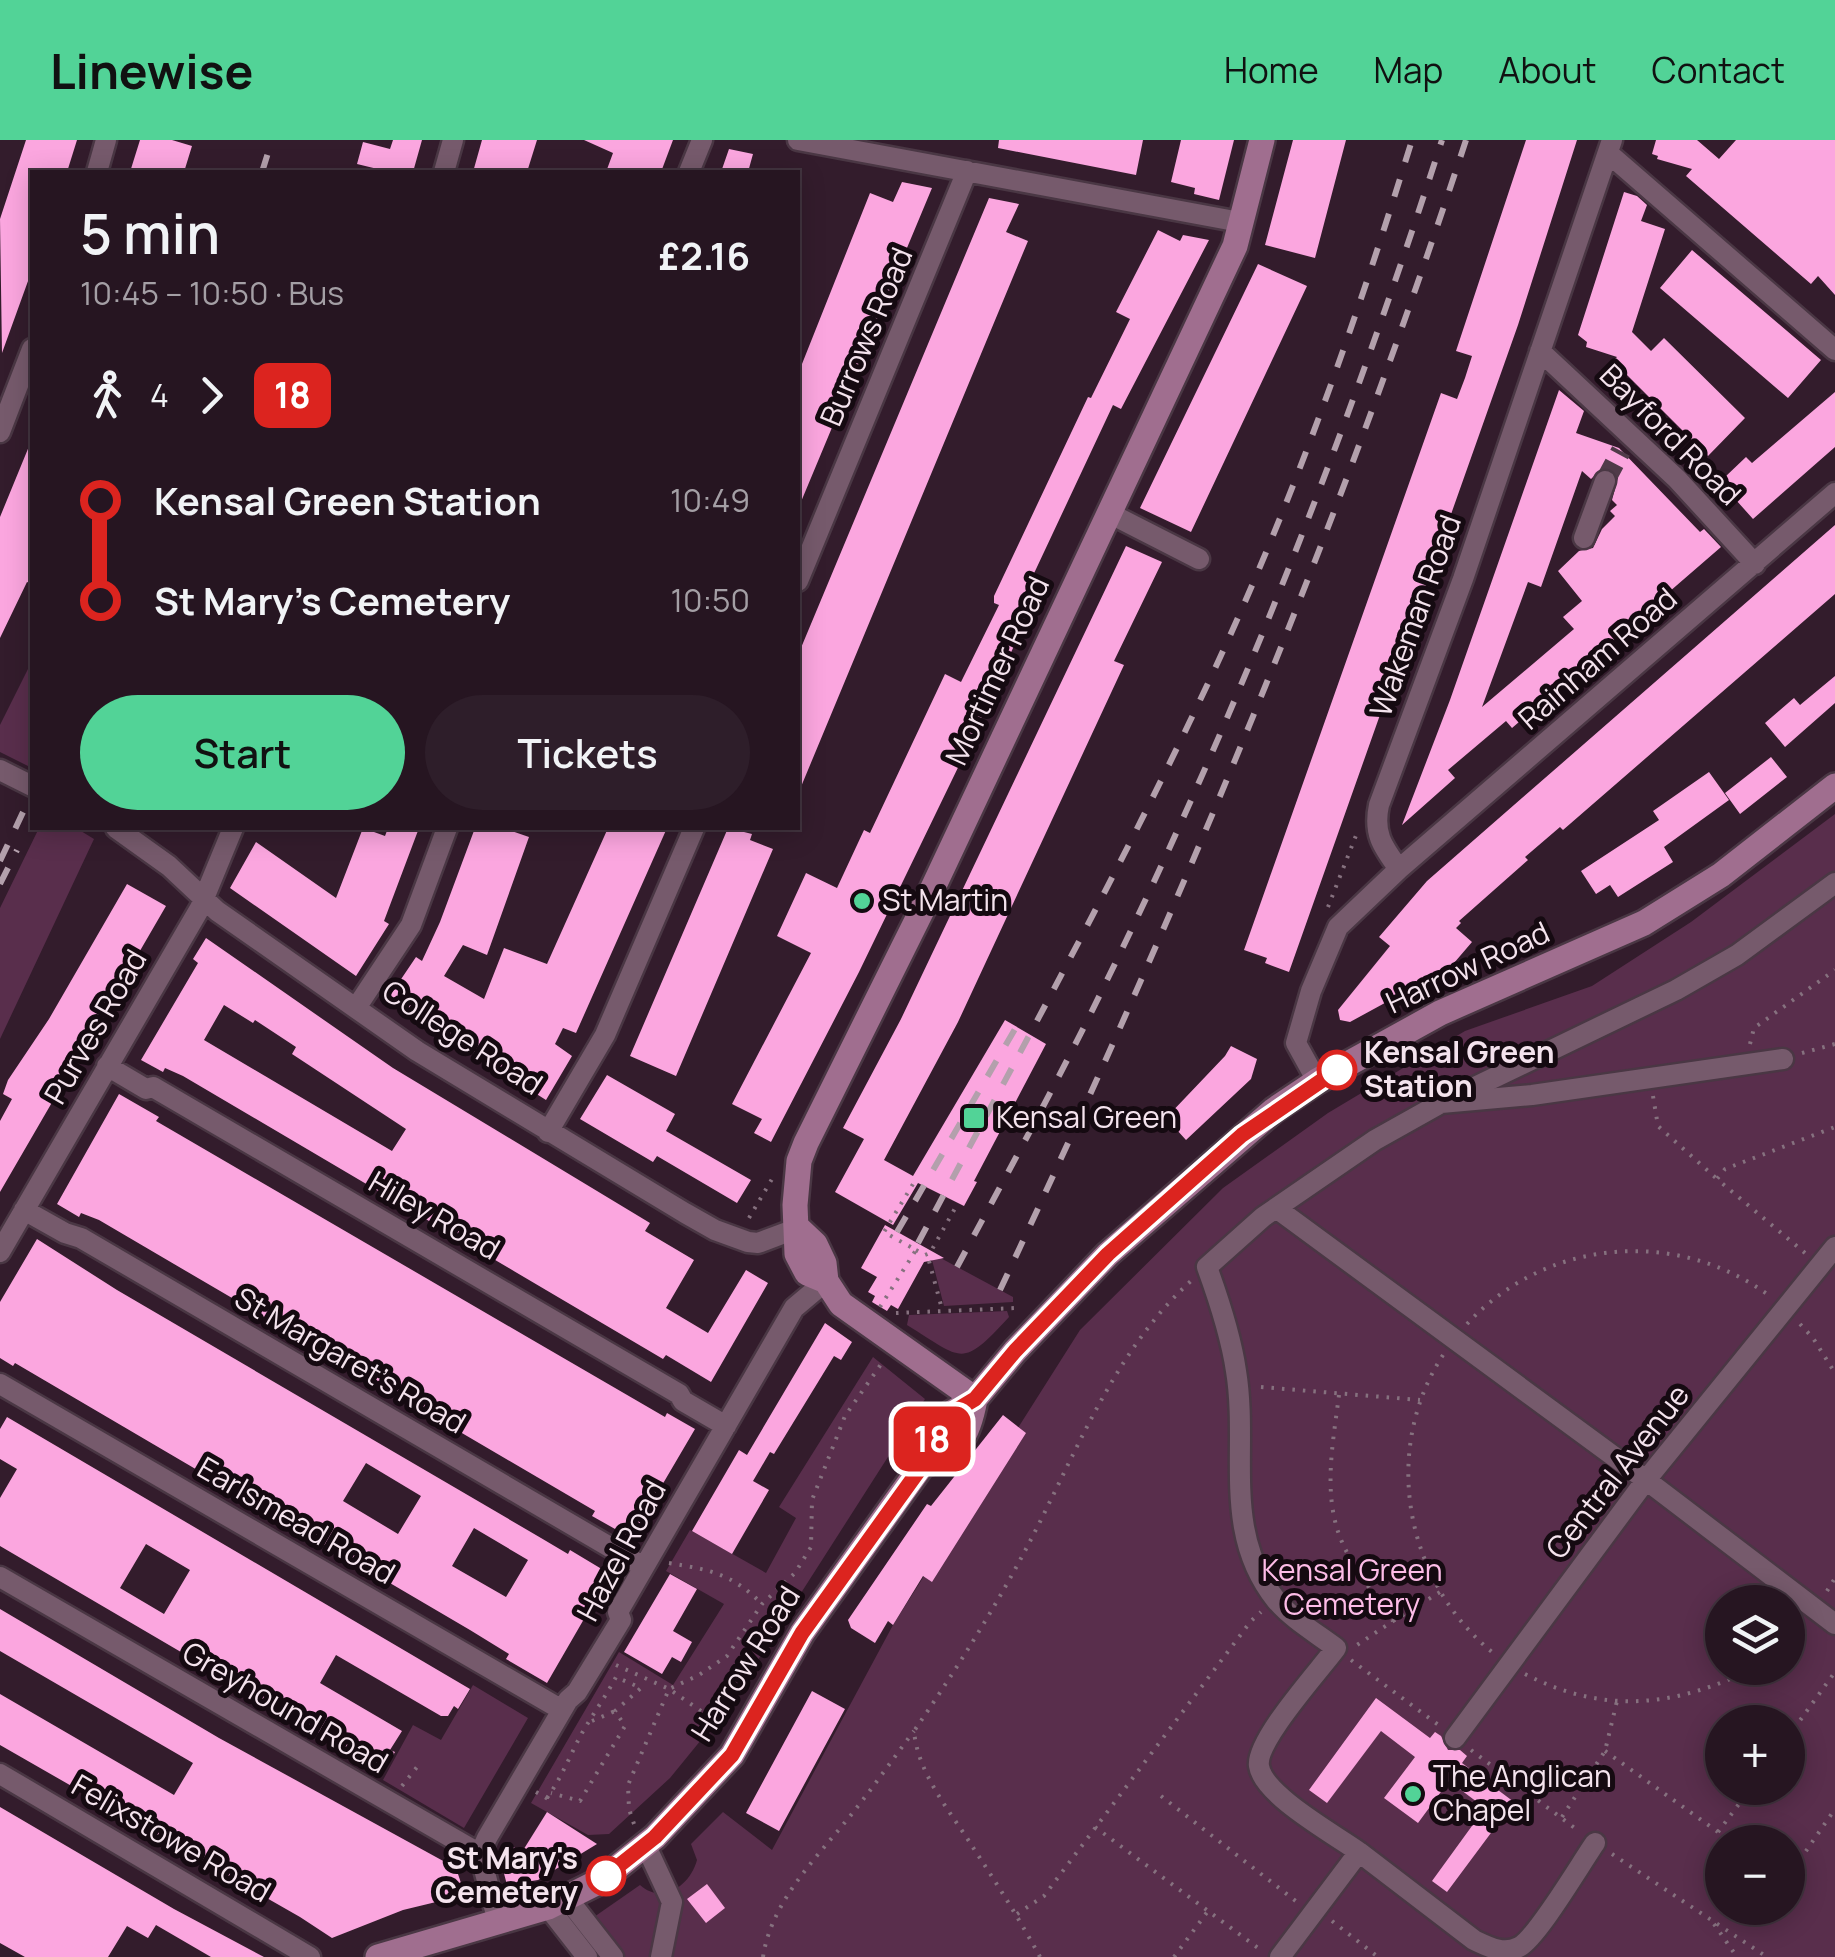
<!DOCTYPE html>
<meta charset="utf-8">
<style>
body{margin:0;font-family:Manrope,sans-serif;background:#2e1e2a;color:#f1f3f6;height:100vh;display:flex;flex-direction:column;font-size:38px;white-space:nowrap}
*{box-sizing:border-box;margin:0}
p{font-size:32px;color:#a49fa5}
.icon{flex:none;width:55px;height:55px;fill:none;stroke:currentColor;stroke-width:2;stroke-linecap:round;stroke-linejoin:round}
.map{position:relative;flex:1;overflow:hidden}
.side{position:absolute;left:30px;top:30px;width:770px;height:660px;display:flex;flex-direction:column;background:#261521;border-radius:0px;box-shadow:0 5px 25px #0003,0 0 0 2px #42343f}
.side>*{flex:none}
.badge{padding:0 20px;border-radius:15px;font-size:35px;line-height:65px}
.fabs{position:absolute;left:1705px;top:1445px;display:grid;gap:20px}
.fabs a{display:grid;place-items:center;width:100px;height:100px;border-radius:50%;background:#261521;box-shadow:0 5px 25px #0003,0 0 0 2px #42343f;font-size:50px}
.map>.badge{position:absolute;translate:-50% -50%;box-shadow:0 0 0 5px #fff}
.legs{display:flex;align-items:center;gap:15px;height:110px;padding:0 50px;font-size:32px}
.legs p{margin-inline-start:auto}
.headline{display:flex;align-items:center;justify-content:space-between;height:170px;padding:0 50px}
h1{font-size:55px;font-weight:600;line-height:75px}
.cta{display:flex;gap:20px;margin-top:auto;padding:20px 50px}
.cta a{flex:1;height:115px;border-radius:60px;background:#52d397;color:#111;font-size:40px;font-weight:600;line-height:115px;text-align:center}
.cta a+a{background:#2e1e2a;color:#f1f3f6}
ul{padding:0 50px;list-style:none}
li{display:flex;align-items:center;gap:35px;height:100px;font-size:38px}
li i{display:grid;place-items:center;width:15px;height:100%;margin:0 12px;background:currentColor}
li i::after{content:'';width:25px;height:25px;margin:-12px;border:8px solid;border-radius:50%;background:#261521}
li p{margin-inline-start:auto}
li:first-child i{background:linear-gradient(#0000 50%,currentColor 0)}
li:last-child i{background:linear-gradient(currentColor 50%,#0000 0)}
header{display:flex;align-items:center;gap:60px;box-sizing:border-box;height:140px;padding:0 50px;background:#52d397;color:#111}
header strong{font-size:48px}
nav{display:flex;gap:55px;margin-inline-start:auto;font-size:35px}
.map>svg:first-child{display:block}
.green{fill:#592e4c;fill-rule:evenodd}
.building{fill:#fba6df;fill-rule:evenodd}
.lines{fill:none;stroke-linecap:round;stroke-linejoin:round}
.minor-tunnel{stroke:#503a49;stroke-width:20;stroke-dasharray:20 10;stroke-linecap:butt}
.minor-casing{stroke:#4a3744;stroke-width:25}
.major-casing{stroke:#4a3744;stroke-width:30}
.path{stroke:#86717f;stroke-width:4;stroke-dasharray:2.5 8;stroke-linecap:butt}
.minor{stroke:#765a6c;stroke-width:20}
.major{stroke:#a06e8f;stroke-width:25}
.rail{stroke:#b3a0ac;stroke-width:6;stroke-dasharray:18 18;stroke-linecap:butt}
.line-1-casing{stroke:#fff;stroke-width:22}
.line-1{stroke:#dc241f;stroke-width:15}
.poi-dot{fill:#52d397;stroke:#150a11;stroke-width:4}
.stop-1-dot{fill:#fff;stroke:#dc241f;stroke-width:5}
.labels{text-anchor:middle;stroke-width:10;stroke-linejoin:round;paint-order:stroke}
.street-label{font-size:30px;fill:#f4e3ed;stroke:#150a11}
.poi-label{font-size:30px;fill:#f4e3ed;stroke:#150a11;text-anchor:start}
.stop-label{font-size:30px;font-weight:bold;fill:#f4e3ed;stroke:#150a11;text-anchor:start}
.park-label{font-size:30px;fill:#fdbce7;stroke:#150a11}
</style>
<header>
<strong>Linewise</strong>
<nav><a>Home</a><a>Map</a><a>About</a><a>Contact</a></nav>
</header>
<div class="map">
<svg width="1835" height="1817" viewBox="0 0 1835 1817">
<rect width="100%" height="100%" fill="#331c2c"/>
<path class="green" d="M32,521V628L0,612V585Z
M1835,674V1817H604L594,1777L640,1745C662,1765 690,1746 697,1720L691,1704L723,1672L772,1710L893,1485L1080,1190L1223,1048L1328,973L1465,891L1592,846L1691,782ZM1722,1462H1788V1528H1722ZM1722,1582H1788V1648H1722ZM1722,1702H1788V1768H1722Z
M39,688H76L94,699L0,899V768Z
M935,1115L1013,1157V1162L944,1166L932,1120Z
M1007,1171L1009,1177C961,1229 964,1220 907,1185L909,1175Z
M873,1217L925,1259L762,1514L701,1600L670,1638L609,1694L588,1695L531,1663L619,1512L673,1545L724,1464L666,1431L690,1390L766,1433L796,1378L779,1367Z
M473,1545L528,1578L464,1688L383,1640L413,1585L441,1600Z"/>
<path class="building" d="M26,0H77L67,32H32V130L2,213L0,79Z
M140,0H172L192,6L184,32H130Z
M393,0H422L413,32H390L357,24L363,2L390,9Z
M482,0H537L527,32H473Z
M584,0H673L661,32H606L613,13Z
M999,0H1143L1136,35L998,8Z
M1181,0H1234L1219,60L1194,54L1195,48L1171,42Z
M1293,0H1346L1315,118L1265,105Z
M1526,0H1577L1518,185L1289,832L1265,823L1267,818L1244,810L1441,253L1457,259L1465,238L1472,216L1456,211Z
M1656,0H1697L1719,19L1736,0H1835V155L1818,136L1811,144L1686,36L1692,29L1657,19L1658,16L1652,14Z
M729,9L753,14L748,32H721Z
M902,42L932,48L798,369V234L870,53L893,62Z
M1624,52L1637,56L1647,65L1641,81L1665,89L1632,192L1651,211L1664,198L1745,278L1708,316L1613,221L1617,217L1586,207L1587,202L1578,195Z
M989,58L1019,64L1006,92L1028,101L798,654V515Z
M1158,90L1180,101L1183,95L1209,100L1121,269L1113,265L1014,476L1025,481L982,578L859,832L771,1002L754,993L762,979L732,964L811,813L777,796L806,733L837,748L864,690L870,693L945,534L961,542L999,465L994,463V456L1088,257L1091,258L1130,179L1116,172Z
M1692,110L1821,220L1788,258L1660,148Z
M1258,124L1307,146L1191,392L1140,368Z
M1559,250L1584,271L1576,293L1619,308L1700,392L1704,389L1721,407L1512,588L1506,581L1448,630L1455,638L1402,685L1450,560ZM1602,328L1611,329L1618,338L1612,360L1617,365L1610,371L1615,376L1602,389L1593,408L1579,411L1558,431L1582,461L1563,477L1574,489L1482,567L1528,442L1541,447L1582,331L1591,339Z
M1835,252V307L1753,379L1736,360L1741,356L1725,337L1746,317L1752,323Z
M32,299V444L27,442L0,498V377Z
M1835,385V454L1563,690L1560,687L1525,717L1528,720L1459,781L1461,783L1456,788L1472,802L1442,837L1438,834L1350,882L1340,880L1338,870L1390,806L1379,797L1427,741Z
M1126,406L1162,422L1114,521L1124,525L958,882L884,1020L913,1036L1005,880L1046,904L974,1041L977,1042L964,1066L918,1043L893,1085L835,1052L864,999L843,988L901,879Z
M1835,536V563L1785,607L1765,583L1794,558L1800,565Z
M1771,617L1787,637L1740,674L1725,653Z
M1709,632L1729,660L1664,707L1673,722L1618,757L1610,745L1596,754L1581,731L1659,680L1653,671Z
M363,688L385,696L388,688H419L384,781L389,784L356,836L230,748L256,702L336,758Z
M475,688H503L529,697L487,815L463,805L444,836L484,859L504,808L547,824L608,688H667L576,893L563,888L555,904L572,916L546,960L387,860L416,817L422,821L440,782Z
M728,688L752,694L750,700L773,709L676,936L630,916Z
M127,744L166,766L0,1052V981L12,959L3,954L8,940L49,879Z
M206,798L393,928L650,1083L645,1091L694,1120L666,1168L708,1193L746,1130L768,1143L711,1242L666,1215L663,1219L183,936L165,928L163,932L141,920L198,823L193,819ZM224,865L253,883L255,880L296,907L292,914L406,989L392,1011L204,900Z
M1231,906L1257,919L1251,939L1186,1000L1166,978L1225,916Z
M607,935L675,974L666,991L751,1040L737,1063L657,1016L653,1022L580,979Z
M119,954L159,977L156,981L529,1198L665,1277L667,1273L695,1289L631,1398L592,1376L595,1371L99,1080L81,1073L79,1077L57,1064Z
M885,1085L944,1118L924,1122L898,1169L891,1165L887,1171L872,1162L875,1156L868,1152L877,1137L861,1128Z
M37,1099L117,1150L541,1398L568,1414L570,1410L610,1434L547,1543L506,1519L509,1514L470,1490L15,1223L13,1226L0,1218V1162ZM366,1323L421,1356L398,1394L343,1361ZM474,1388L528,1420L506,1457L452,1426Z
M825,1183L852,1202L841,1220L834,1216L774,1314L770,1312L753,1341L769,1350L732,1414L692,1391L739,1310L747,1315Z
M1003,1275L1026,1293L932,1442L923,1436L893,1485L888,1481L875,1503L851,1488L848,1480L927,1364L931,1366Z
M7,1277L470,1549L458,1569L454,1566L448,1576H441L336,1515L320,1543L402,1591L390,1610L395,1612L384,1631L0,1406V1358L17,1329L0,1319V1289ZM146,1404L190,1430L164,1474L120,1448Z
M670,1434L697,1449L673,1491L692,1502L681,1522L672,1517L662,1534L624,1512Z
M0,1469L219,1598L456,1728L465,1755L403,1770L332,1798L300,1777L0,1605V1554L174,1655L193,1623L0,1511Z
M812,1551L845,1569L779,1691L746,1673Z
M1376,1558L1430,1598L1435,1592L1441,1596L1448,1610H1460L1467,1616L1462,1623L1514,1662L1447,1752L1432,1741L1485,1668L1449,1641L1418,1683L1384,1658L1415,1617L1381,1591L1327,1663L1309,1650Z
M0,1667L174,1769L264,1817H211L156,1785L148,1798L127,1786L108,1817H25L0,1803Z
M547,1672L597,1704L538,1740L507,1745L501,1722L502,1712L508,1704L522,1712Z
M707,1744L725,1768L706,1783L687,1759Z"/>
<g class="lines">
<path class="minor-tunnel" d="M1605,341L1621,311"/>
<defs>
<path id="minor" d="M798,0L1240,82
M1608,13L1835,210
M97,32L106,0
M444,32L453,0
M689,32L702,0
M1540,211L1677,339L1755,424
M0,292L32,209
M1109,373L1199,419
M1584,398L1605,341
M798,441L967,31
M0,630L32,646
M116,688L169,726L217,771L417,911L685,1073L715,1090L748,1102L758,1103L798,1088L802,1098
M1399,729C1382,706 1373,693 1379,665L1463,439L1612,0
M356,868L411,785L447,688
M107,926L146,949L153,947L679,1254L683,1261L726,1286
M1317,941L1296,903L1311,851L1338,787L1399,729L1835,353
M1452,958L1676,850L1737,815L1835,743
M548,992L605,895L694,688
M1276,1068L1646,1340L1835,1484
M24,1070L65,1093L81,1098L644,1427
M0,1112L200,768L233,688
M0,1244L562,1570
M0,1437L480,1714
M1455,1598L1646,1340L1835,1107
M0,1634L310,1817
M645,1704L672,1762L661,1817
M1359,1712L1474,1800C1489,1807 1503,1815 1519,1807C1537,1798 1581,1723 1595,1703
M480,1714L487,1698L568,1560L577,1552L621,1480L618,1472L794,1168L826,1141L820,1133
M480,1714L498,1782
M567,1758L613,1817
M548,1767L587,1817
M1280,1817L1359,1712C1334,1694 1263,1655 1259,1626C1255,1601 1320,1530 1336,1508C1316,1493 1292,1479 1276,1460C1221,1391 1249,1310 1236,1231C1231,1196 1219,1160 1207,1127L1263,1077L1375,1000L1441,963L1532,955L1783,919"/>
<path id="major" d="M798,1088L815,1104L824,1123L826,1141L841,1164L975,1259
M826,1141L807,1133L797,1114L795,1065L799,1021L806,1003L931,752L1235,106L1262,0
M922,1325C959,1312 968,1297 975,1259
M378,1817L548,1767L600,1741L655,1697L732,1615L802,1493L922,1325L923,1313L950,1274L975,1259L1015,1211L1108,1114L1274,970L1317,941L1440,873L1644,783L1721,735L1835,646"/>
</defs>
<use href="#minor" class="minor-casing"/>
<use href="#major" class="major-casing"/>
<path class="path" d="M1328,767L1357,693
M1750,904L1754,888L1835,830
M1802,913L1835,904
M1653,956L1658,986L1717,1039
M749,1078L772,1039
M916,1110L925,1115L930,1113L958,1063
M1805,1113L1717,1039L1725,1029L1835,987
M929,1121L942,1169
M880,1167L916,1110L884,1092L913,1044
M896,1173L1016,1168L1019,1172
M1467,1184C1546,1098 1678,1087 1771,1157
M1800,1184L1813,1198L1835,1233
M1443,1215C1381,1310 1405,1441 1492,1512
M1261,1247L1420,1260
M1339,1255C1333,1303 1322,1356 1342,1402C1354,1430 1376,1456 1393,1481L1354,1507
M669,1423C710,1430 731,1433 762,1464
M1827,1451L1835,1438
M1393,1481L1440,1452
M1788,1502L1801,1486
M1351,1520L1440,1586
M616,1525L669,1549L723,1586
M1525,1534C1604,1575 1676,1567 1754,1528
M592,1581L615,1571
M1788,1597L1835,1532
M1471,1610L1580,1692
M1605,1611L1732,1702
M402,1646L421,1622
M536,1652L550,1660
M1161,1656L1297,1762
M547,1658C562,1637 570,1615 582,1593C593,1574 606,1556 616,1537L641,1548L615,1571L625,1586L580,1661L551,1653
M1562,1677L1605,1611L1617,1561
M634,1684L629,1669L628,1645L669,1549L699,1535L727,1516L762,1464L795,1433L811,1407L812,1360L845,1276L884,1220
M1095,1687L1262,1811
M1718,1692L1751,1648
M1612,1714L1767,1817
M1788,1737L1835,1669
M1017,1774L1044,1756L1251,1481L1261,1472
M1332,1781L1378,1817
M1714,1784L1737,1817
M763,1817C772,1757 823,1712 858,1666C877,1642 895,1616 914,1591
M1040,1817C1020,1780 997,1744 974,1709C951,1672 918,1635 914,1591C954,1533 994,1470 1027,1407C1075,1316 1114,1210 1192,1140
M1174,1817L1208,1771"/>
<use href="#minor" class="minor"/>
<use href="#major" class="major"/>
<path class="rail" d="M262,32L272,0
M0,721L32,653
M0,744L17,710
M897,1092L1015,889
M918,1103C1022,908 1130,713 1223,511C1298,347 1359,173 1412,0
M957,1127C1008,1032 1061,936 1108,838C1240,568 1350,286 1442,0
M1000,1150C1176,775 1337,394 1466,0"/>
</g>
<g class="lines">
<defs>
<path id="line-1" d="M606,1736L655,1697L732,1615L802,1493L922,1326V1312L950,1274L975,1259L1015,1211L1108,1114L1242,995L1337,930"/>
</defs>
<use href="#line-1" class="line-1-casing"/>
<use href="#line-1" class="line-1"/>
</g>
<g class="poi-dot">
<circle cx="862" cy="761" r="10"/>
<rect x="962" y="966" width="24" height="24" rx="5"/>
<circle cx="1413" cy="1654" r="10"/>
</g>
<g class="stop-1-dot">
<circle cx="1337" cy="930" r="18"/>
<circle cx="606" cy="1736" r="18"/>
</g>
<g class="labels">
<g class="street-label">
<text transform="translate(867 197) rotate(-67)" y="10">Burrows Road</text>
<text transform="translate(1670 295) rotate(45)" y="10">Bayford Road</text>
<text transform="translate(1416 476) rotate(-70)" y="10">Wakeman Road</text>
<text transform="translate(1598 519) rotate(-41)" y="10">Rainham Road</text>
<text transform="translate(998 531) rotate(-65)" y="10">Mortimer Road</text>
<text transform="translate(1468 828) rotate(-25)" y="10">Harrow Road</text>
<text transform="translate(96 887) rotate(-60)" y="10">Purves Road</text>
<text transform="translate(462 898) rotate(33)" y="10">College Road</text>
<text transform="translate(434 1076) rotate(30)" y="10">Hiley Road</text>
<text transform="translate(350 1221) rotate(30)" y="10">St Margaret's Road</text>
<text transform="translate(1618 1332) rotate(-52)" y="10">Central Avenue</text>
<text transform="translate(296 1381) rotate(30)" y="10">Earlsmead Road</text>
<text transform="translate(622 1411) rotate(-62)" y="10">Hazel Road</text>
<text transform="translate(746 1524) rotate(-58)" y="10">Harrow Road</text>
<text transform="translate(285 1568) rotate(30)" y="10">Greyhound Road</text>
<text transform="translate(171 1699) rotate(30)" y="10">Felixstowe Road</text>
</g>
<g class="poi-label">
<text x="882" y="771">St Martin</text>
<text x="996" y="988">Kensal Green</text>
<text x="1433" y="1647">The Anglican<tspan x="1433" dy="34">Chapel</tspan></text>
</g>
<g class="stop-label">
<text x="1364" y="923">Kensal Green<tspan x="1364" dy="34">Station</tspan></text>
<text x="578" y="1729" text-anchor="end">St Mary's<tspan x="578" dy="34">Cemetery</tspan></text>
</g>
<g class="park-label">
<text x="1352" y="1441">Kensal Green<tspan x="1352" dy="34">Cemetery</tspan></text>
</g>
</g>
</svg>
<div class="fabs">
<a><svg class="icon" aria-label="layers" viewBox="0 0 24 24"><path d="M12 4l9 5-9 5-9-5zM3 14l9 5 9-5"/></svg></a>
<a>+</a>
<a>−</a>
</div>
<b class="badge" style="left:932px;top:1299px;background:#dc241f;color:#fff">18</b>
<section class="side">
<div class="headline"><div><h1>5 min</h1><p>10:45 – 10:50 · Bus</p></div><b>£2.16</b></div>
<div class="legs"><svg class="icon" aria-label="walk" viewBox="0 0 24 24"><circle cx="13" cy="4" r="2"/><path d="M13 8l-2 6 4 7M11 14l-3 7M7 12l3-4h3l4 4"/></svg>4<svg class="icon" aria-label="forward" viewBox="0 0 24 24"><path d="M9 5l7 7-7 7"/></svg><b class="badge" style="background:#dc241f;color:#fff">18</b></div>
<ul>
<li><i style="color:#dc241f"></i><b>Kensal Green Station</b><p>10:49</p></li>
<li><i style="color:#dc241f"></i><b>St Mary's Cemetery</b><p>10:50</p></li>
</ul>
<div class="cta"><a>Start</a><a>Tickets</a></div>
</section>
</div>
